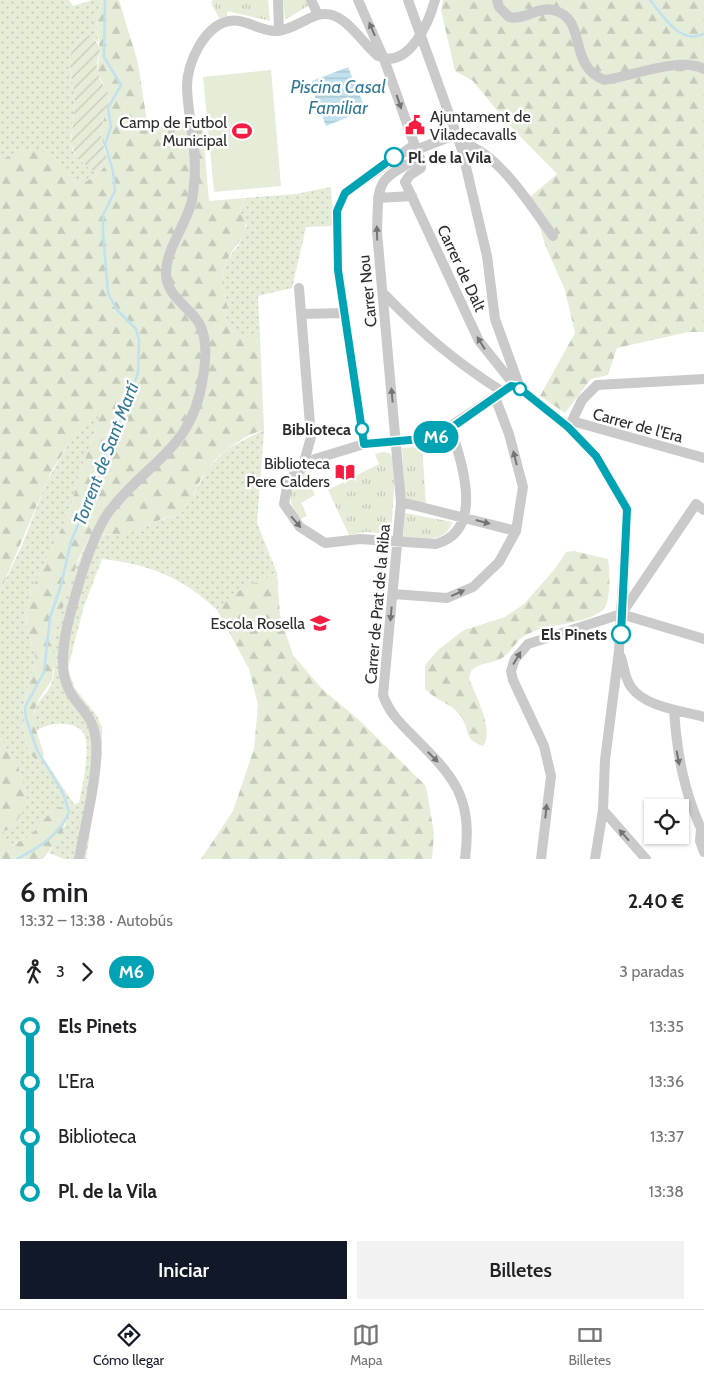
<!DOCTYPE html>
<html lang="es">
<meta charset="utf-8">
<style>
body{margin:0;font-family:Cabin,sans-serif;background:#f2f2f2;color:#202124;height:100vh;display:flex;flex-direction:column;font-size:19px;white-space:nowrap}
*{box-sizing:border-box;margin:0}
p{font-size:16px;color:#757577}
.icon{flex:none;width:28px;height:28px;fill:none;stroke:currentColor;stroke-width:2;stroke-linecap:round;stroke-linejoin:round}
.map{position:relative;height:859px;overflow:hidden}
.panel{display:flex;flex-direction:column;background:#fff;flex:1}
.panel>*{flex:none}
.badge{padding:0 10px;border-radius:16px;font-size:18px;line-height:32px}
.tools{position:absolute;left:644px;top:799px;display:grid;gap:10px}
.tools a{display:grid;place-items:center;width:45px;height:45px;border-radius:0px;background:#fff;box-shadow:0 1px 4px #0004;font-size:25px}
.map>.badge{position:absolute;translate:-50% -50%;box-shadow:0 0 0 2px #fff}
.legs{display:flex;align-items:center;gap:8px;height:55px;padding:0 20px;font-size:16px}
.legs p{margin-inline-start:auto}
.head{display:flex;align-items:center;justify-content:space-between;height:85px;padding:0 20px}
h1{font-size:28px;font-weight:600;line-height:38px}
.primary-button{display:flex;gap:10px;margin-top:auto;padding:10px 20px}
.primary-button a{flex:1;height:58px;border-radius:0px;background:#111827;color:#fff;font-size:20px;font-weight:600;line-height:58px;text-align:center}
.primary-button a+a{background:#f2f2f2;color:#202124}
ul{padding:0 20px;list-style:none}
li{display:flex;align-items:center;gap:18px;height:55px;font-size:19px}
li i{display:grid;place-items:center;width:8px;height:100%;margin:0 6px;background:currentColor}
li i::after{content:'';width:12px;height:12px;margin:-6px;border:4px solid;border-radius:50%;background:#fff}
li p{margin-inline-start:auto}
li:first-child i{background:linear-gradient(#0000 50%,currentColor 0)}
li:last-child i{background:linear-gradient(currentColor 50%,#0000 0)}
.tabs{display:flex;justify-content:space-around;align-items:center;height:70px;border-top:1px solid #e0e0e0;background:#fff;font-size:14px;color:#757577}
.tabs a{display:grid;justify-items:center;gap:2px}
.tabs .selected{color:#111827}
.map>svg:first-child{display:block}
.grass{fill:url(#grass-dots)}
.forest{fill:url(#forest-firs)}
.park{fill:url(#park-tufts)}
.garden{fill:url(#garden-furrows)}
.pitch{fill:#e5ecd8}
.water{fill:url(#water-rules)}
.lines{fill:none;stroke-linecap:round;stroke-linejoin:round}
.stream{stroke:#c2e1ee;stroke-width:2.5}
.minor{stroke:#cacaca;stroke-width:10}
.oneway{fill:#747474}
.line-1-casing{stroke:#fff;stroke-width:11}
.line-1{stroke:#00a3b4;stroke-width:8}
.stop-1-dot{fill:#fff;stroke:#00a3b4;stroke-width:2.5}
.labels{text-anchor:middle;stroke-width:5;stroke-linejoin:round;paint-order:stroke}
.poi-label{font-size:16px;fill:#2d2d2d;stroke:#fff;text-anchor:end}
.stop-label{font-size:16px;font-weight:bold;fill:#2d2d2d;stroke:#fff;text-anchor:end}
.street-label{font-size:16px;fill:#2d2d2d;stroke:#fff}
.water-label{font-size:18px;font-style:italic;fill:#337a96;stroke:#fff}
</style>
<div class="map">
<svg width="704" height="859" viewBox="0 0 704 859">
<defs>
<pattern id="grass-dots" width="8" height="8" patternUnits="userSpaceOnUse" patternTransform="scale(1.25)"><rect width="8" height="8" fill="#e5ecd8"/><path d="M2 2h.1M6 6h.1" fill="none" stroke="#c5cbba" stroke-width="1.8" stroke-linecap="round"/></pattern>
<pattern id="forest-firs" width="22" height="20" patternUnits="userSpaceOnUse" patternTransform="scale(1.25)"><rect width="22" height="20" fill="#e5ecd8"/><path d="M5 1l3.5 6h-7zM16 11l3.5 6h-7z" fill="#c5cbba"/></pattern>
<pattern id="park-tufts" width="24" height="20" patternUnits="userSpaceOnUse" patternTransform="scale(1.25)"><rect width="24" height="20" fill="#e5ecd8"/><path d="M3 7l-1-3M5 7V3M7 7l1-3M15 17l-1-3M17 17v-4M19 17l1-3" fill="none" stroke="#c5cbba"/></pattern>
<pattern id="garden-furrows" width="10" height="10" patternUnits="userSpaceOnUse" patternTransform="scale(1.25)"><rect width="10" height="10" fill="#e5ecd8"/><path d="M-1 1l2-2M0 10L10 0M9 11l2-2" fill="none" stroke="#c5cbba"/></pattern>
<pattern id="water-rules" width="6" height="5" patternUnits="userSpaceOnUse" patternTransform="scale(1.25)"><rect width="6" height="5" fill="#c2e1ee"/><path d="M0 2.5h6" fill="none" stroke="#a7c1cc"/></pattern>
</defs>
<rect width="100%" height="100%" fill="#fff"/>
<path class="grass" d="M0,0H69L73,6L92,0H102L96,18L98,42L89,35L77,41L69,58L75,98L71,139L72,149L77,158L98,175L85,182L75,183C68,167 40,146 21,151C14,153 7,158 0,161Z
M331,187L333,226L306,227L292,288L258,296L260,337H240L229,328L226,320L227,304L221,285L226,261L238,246L247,226L240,213L245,198L296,194Z
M100,408L97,427L78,478L70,511L31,591L26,612L27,627L36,659L25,697L22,724L29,753L37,761L42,759L46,762L74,804L79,803C82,788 90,751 85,736C82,728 74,725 66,724C56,722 44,726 36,731C28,700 47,701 53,679C55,671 53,664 52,657C52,648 55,639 56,630C60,603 79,559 91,534C107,535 119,536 134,531C148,527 159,518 174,517L194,494L207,469L222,454L230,447L264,430L257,523L277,573L233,594L217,610C182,577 149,564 102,559L84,606L68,668L74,687L97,716L102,727V755L86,859H64L49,853L66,824L53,809L29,837L10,845L3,840V831L28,804L19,769L0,738V592L23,543L47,481L68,445Z"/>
<path class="forest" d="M102,0H119L138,63L147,122L156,126L202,120L209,201L245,198L240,212L245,221L246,231L226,261L221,285L227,304L226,320L229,328L240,337H260L264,430C240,436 213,457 201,479C194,493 189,504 179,516L164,518L135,531L120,535L91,534L78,560L56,629L52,658L54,663L52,680L39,699L34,711L35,727L44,754L42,759L37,761L29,753L22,724L25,697L36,659L27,627L26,611L31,591L70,511L78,478L97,427L99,410L68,445L51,472L0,592V161C7,158 14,152 21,151C44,145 67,164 75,183L85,182L98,175L107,156L100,132L110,98L97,71L100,52L96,18Z
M443,0H704V332H688L617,348L608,375L591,379L565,413L540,396L575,333L565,290L546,247L530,197L557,174L510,126L473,81L455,71L441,10Z
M574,551L608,559C610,568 611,605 603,610C583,626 546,623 524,636C515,642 511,653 502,658C491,664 480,662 471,671L469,678C475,695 495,730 483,746C462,739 471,729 460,715C451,703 435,700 425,689V665L439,649L464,630L505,617L524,604L554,570L566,552Z
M277,573L280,616L293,655L322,689L359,720L426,786L434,833L432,859H201L233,811L254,749L258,705L249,669L217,610L232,594Z
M0,738L19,769L28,804L11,829L3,831V840L11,845L29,837L53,809L62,807L67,814L62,834L43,859H0Z"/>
<path class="park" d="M213,0H268L270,21L227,11V16L219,18L211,2Z
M283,0H309L311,4L285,20Z
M422,446L426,504L405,498L402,448Z
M383,452L389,453L393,457L394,488L391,534L366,532L349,535L328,490L379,464L375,454Z
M304,471L315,495L301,503L307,516L299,520C287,498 286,489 304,471Z
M405,513L452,522C446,544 421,539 403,537Z"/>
<path class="garden" d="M89,35C110,51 93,55 98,73C100,82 107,89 110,98L100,132L108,162L98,175L77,158L71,144L75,98L69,58L77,41Z"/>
<path class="pitch" d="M271,70L281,186L214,192L203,77Z"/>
<path class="water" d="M348,67L366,110L326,126L312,89V81Z"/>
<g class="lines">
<path class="stream" d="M650,0C663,16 680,45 704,34
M17,859C39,847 58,837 69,812L63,793L37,750L26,718L25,707L44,672L50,618L61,585L71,541L102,469L138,373L139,340L136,329L117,310L108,293L103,233V215L115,191L113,171L105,144L111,127L108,108L121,85L104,57L105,0"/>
<path class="minor" d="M278,0L279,31
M311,0L318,15
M358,0L384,59L421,163V168L410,175L405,182L479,341L511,381
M408,0L462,150L487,256L495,319L519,385
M497,0L499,7L509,17C524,21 538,6 553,10C589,19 566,64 604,80C630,77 680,56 704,69
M459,140C467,144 476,148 483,153C510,172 533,209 553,236
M416,150L457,134
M420,158C373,180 379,185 377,232L401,502L383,695C389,712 399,722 412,735C454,777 473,796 465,859
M378,198L412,196
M299,288L311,437L303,466
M383,293C423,334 454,361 503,392
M302,314L345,313
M518,387L568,427L596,456L627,509L619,651L605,760L603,810L595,859
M572,421L582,400L597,385L704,379
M569,426L572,421L704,458
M451,428C461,462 486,530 436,544L360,539L325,543L300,527L284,504L287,487L294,474L315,459L364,444L433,438L511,386
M364,444L338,270L337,211L345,193L414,145
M401,502L516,531
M393,594L447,598L473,587L499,562L516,531L523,487L509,434L495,397
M622,613L696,504L704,510
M621,614L704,639
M621,657C624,667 625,679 631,687C645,707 682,711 704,717
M674,710C677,754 684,794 704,835
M603,810L646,859
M701,829L700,841L704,852
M79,859C85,825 101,766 95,734C92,716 78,706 70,692C59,673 63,647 67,627C75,595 91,534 111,509C151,459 193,448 203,377C206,360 208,339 199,323C189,307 166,295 166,274C166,250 183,229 190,207C193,200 193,192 194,185C198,152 188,120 187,87C187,63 204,26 229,21C246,18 260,32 277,31C292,30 304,19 318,15C344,8 361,43 378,56C409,70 429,22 435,0
M541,859L551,776L544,746L513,680L511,671L515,659L528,644L621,614"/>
</g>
<defs><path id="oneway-solid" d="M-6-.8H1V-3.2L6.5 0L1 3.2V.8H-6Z" transform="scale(1.25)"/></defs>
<g class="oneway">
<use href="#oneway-solid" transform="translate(372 29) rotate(-113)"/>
<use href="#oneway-solid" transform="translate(399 102) rotate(71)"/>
<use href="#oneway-solid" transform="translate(377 233) rotate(-92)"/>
<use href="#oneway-solid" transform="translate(481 343) rotate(-122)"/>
<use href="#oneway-solid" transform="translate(392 395) rotate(-95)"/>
<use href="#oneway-solid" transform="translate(515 458) rotate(-104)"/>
<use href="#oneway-solid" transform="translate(296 522) rotate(49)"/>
<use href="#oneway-solid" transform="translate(483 522) rotate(15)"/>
<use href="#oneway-solid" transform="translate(458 593) rotate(-24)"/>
<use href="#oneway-solid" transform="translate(391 614) rotate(95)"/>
<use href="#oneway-solid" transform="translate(517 658) rotate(-59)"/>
<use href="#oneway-solid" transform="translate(433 757) rotate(45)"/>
<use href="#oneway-solid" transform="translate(678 758) rotate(79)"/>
<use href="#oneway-solid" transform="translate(546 811) rotate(-84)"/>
<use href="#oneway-solid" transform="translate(624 835) rotate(-132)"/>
</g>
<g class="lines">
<defs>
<path id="line-1" d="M394,157L345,193L337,211L338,270L364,444L433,438L451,428L511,386L518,387L568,427L596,456L627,509L621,634"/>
</defs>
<use href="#line-1" class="line-1-casing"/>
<use href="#line-1" class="line-1"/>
</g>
<defs>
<symbol id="civic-bare" viewBox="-9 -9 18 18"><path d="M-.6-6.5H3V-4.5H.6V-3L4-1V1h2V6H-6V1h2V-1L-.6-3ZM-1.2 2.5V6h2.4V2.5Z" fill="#f61d42" stroke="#fff" stroke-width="2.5" paint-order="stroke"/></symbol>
<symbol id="stadium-bare" viewBox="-9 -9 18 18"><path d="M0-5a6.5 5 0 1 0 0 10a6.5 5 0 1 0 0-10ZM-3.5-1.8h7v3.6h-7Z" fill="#f61d42" stroke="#fff" stroke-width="2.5" paint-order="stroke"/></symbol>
<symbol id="library-bare" viewBox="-9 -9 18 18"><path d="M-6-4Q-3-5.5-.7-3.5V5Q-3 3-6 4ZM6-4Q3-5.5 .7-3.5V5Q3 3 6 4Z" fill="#f61d42" stroke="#fff" stroke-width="2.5" paint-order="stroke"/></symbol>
<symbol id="school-bare" viewBox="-9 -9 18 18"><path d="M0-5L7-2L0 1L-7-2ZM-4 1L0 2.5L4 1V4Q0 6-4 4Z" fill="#f61d42" stroke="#fff" stroke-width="2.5" paint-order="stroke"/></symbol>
</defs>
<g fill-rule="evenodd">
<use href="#civic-bare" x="401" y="111" width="28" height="28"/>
<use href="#stadium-bare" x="228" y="117" width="28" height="28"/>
<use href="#library-bare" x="331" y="458" width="28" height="28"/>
<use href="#school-bare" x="306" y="609" width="28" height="28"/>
</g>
<g class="stop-1-dot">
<circle cx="394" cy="157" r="9"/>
<circle cx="520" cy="389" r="6"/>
<circle cx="362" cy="429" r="6"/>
<circle cx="621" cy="634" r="9"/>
</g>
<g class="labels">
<g class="poi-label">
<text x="430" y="122" text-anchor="start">Ajuntament de<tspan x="430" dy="18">Viladecavalls</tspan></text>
<text x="227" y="128">Camp de Futbol<tspan x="227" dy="18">Municipal</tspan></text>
<text x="330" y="469">Biblioteca<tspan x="330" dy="18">Pere Calders</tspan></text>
<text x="305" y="629">Escola Rosella</text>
</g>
<g class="stop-label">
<text x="408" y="163" text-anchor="start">Pl. de la Vila</text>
<text x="351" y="435">Biblioteca</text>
<text x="607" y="640">Els Pinets</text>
</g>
<g class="street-label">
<text transform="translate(462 268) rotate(65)" y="6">Carrer de Dalt</text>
<text transform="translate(367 291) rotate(-96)" y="6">Carrer Nou</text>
<text transform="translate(638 425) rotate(15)" y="6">Carrer de l'Era</text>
<text transform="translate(377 604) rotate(-85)" y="6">Carrer de Prat de la Riba</text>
</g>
<g class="water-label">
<text x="338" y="93">Piscina Casal<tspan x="338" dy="21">Familiar</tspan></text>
<text transform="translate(106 454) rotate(-69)" y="6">Torrent de Sant Martí</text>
</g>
</g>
</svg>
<div class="tools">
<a><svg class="icon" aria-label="locate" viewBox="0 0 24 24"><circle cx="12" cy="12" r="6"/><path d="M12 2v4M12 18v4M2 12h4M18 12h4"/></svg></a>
</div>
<b class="badge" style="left:436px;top:437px;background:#00a3b4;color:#fff">M6</b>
</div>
<section class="panel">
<div class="head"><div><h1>6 min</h1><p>13:32 – 13:38 · Autobús</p></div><b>2.40 €</b></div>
<div class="legs"><svg class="icon" aria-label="walk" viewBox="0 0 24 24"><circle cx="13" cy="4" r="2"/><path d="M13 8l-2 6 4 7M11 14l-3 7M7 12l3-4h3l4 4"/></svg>3<svg class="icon" aria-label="forward" viewBox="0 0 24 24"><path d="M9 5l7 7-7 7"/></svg><b class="badge" style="background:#00a3b4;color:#fff">M6</b><p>3 paradas</p></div>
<ul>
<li><i style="color:#00a3b4"></i><b>Els Pinets</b><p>13:35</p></li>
<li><i style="color:#00a3b4"></i><span>L'Era</span><p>13:36</p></li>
<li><i style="color:#00a3b4"></i><span>Biblioteca</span><p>13:37</p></li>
<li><i style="color:#00a3b4"></i><b>Pl. de la Vila</b><p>13:38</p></li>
</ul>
<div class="primary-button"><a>Iniciar</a><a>Billetes</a></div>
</section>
<nav class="tabs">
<a class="selected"><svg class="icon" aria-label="directions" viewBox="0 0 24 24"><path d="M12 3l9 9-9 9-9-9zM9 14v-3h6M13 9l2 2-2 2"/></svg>Cómo llegar</a>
<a><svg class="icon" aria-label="map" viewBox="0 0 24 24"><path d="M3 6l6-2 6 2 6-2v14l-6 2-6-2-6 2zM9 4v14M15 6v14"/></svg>Mapa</a>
<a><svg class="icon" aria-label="tickets" viewBox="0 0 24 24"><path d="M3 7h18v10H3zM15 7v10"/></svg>Billetes</a>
</nav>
